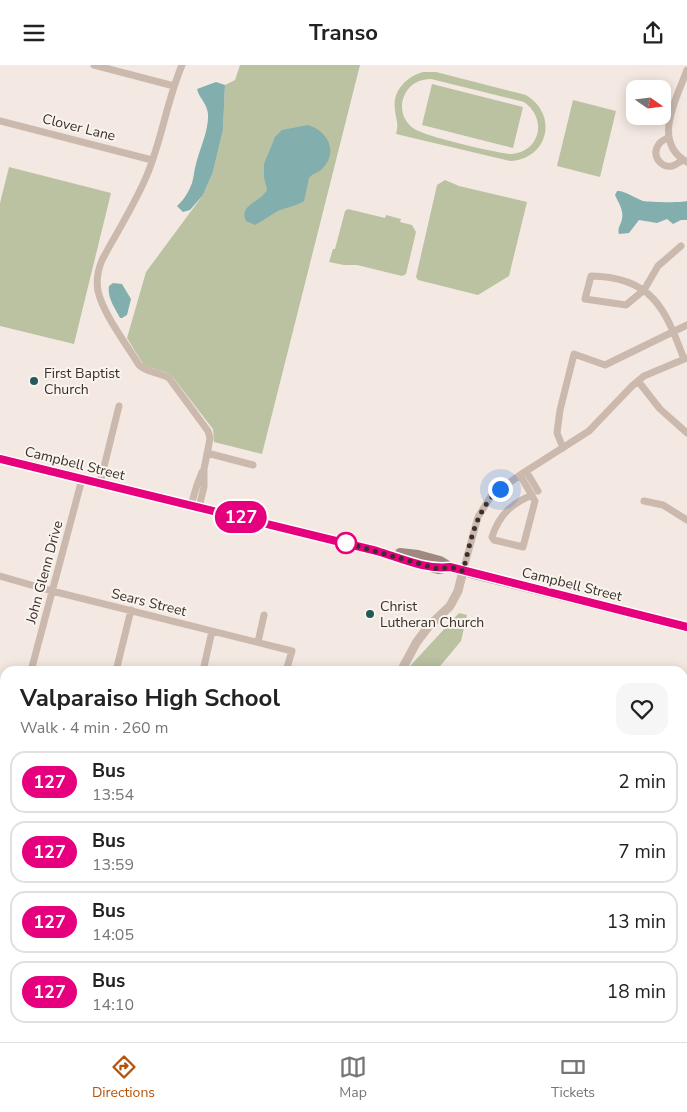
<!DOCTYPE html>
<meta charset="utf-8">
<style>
body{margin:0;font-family:"Nunito Sans",sans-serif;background:#f6f6f6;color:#222;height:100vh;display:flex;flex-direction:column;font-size:19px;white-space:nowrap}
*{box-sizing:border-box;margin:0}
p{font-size:16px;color:#767676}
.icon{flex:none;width:28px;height:28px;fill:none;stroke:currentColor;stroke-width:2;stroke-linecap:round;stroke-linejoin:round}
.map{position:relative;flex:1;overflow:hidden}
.panel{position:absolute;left:0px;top:601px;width:688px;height:376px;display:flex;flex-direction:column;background:#fff;border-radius:15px 15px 0 0;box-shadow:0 2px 12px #0003}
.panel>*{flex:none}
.badge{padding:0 10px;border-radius:16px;font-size:18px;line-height:32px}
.needle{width:32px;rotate:104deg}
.tools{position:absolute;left:626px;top:15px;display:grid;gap:10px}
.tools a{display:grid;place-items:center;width:45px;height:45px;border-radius:10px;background:#fff;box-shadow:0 2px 12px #0003;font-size:25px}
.you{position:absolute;width:25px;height:25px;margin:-12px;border:4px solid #fff;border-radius:50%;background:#1a73e8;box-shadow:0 0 0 8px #1a73e833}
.map>.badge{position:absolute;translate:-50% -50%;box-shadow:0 0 0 2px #fff}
.round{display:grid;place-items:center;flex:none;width:52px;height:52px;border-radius:15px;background:#f6f6f6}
.summary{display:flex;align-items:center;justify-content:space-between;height:85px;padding:0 20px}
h1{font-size:24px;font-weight:700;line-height:38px}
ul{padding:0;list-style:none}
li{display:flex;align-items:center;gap:15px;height:62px;margin:0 10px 8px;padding:0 10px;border:2px solid #e0e0e0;border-radius:15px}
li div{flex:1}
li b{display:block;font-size:19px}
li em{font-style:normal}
li .badge{min-width:55px;font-weight:700;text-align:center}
header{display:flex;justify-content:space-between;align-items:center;height:65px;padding:0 20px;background:#fff;font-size:22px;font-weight:700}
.menu{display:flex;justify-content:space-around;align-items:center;height:70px;border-top:1px solid #e0e0e0;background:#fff;font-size:14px;color:#767676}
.menu a{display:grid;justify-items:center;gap:2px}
.menu .current{color:#b45309}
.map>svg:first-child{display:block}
.green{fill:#bac2a2;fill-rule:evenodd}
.water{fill:#82afad}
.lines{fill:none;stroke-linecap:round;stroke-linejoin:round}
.minor{stroke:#cbb9ae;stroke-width:7}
.tertiary{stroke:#cbb9ae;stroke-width:9}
.secondary{stroke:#9f887f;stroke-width:10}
.line-casing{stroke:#fff;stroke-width:11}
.line{stroke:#e6007e;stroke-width:8}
.walk{stroke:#3a2f2c;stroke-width:5;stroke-dasharray:0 9}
.poi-dot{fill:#225a59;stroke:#faf4ee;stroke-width:2}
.stop-dot{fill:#fff;stroke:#e6007e;stroke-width:2.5}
.labels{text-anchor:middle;stroke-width:4;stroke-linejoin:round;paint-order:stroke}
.street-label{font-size:14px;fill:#3a2f2c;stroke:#faf4ee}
.poi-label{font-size:14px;fill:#3a2f2c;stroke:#faf4ee;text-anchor:start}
</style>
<header><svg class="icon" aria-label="menu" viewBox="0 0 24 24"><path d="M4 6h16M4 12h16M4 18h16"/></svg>Transo<svg class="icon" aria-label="share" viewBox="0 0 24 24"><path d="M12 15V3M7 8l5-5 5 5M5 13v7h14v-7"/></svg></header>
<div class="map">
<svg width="687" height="977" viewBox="0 0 687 977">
<rect width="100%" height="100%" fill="#f3e9e2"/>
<path class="green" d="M240,0H360L262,389L214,377L213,364L209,359L172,311C163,304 151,305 143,299L127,273L146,207L203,130L213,107L223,65L225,20L235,15Z
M423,7H436L526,30C559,50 548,94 510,96L396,69C399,56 396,57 395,45C392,26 406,12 423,7ZM431,14L524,37C548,54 540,87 511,89C496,88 423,71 413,63C402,55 399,40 405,29C410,19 420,14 431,14Z
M432,19L523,42L513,83L422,60Z
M573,35L616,46L600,112L557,101Z
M9,102L111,128L74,279L0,261V138Z
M445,115L459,121L527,137L509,211L478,230L418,215L416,212L437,120Z
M348,144L385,153L386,150L401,154L400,157L412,160L416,167L406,209L402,211L357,200H344L329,197L333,184H335L345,146Z
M459,548L467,550L461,576L436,606H407L410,601Z
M687,653V869L682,866V674Z
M234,972L330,973L328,977H234Z"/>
<path class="water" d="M216,17L225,20L223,65L213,107L203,130L190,145L183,147L177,141C184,135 189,126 192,118C194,112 194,105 196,99C200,83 209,65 208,49C207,38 199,33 197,24Z
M308,60C328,66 339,87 322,104C318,108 313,108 309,113L304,136C295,142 285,142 276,147C269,151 263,156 255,160L246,156C238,140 261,137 267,125L264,112V99L275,72L282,65Z
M617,126C624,125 635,133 643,136C649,137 680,138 687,136V155H681L673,159L667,154L657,158L639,155L629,168L619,169C617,163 621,160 622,154C624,145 618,137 615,130Z
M113,218L122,219L131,234L127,250L122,253H120C115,243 107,233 109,221Z
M330,973V972L647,973L644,977H328Z"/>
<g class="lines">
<path class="minor" d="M94,0L174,21
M182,0C167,35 162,74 147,110C135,139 117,167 102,195C98,205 96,216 98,226C103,249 127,280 139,300C147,308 159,307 169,313L208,366L210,373L209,379L204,404V422L199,442
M687,5C677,33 651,77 687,97
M0,56L152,95
M669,72C666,74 661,76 659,79C651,90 660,103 672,101C676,100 679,97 683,95
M681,181L658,201L644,225L626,240L585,234L591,211C652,212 665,243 684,294
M638,316L660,344L687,368
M563,383L557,368L560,345L574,289L605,300L687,260
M207,388L253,400
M526,406L538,426
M520,410C525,419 530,427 535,436L523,482L494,475L492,472C499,450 511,439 532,430
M100,418L119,341
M644,436L663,440L687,455
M191,440L197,420L202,407
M463,506L478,452L491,431L520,410L589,366L632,321L644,311L687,293
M0,511L52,526L292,586L286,606
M258,577L264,550
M31,606L82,414
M116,606L131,545
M203,606L212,566
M0,618L5,619
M0,706L5,707
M0,793L5,794
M0,876L5,878
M66,972L84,977
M25,977L27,972"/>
<path class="tertiary" d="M401,606L416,578L428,562L450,541L458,526L463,506
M223,977L224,972"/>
<path class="secondary" d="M0,394L377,486L438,504L450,502
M400,488L418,490L440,496L450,502L474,509L687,562"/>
</g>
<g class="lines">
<defs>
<path id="line" d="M0,394L377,486C400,493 426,505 450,502L687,562"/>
</defs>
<use href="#line" class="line-casing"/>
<use href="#line" class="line"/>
<path class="walk" d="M346,478L339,476L438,504L450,502L463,506C471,476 475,445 500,424"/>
</g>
<g class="poi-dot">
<circle cx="34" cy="316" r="5"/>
<circle cx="370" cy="549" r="5"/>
</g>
<circle class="stop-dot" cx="346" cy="478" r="10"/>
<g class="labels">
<g class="street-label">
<text transform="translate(79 62) rotate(14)" y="5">Clover Lane</text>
<text transform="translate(75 398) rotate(14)" y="5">Campbell Street</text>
<text transform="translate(44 507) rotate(-75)" y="5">John Glenn Drive</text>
<text transform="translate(572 519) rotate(14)" y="5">Campbell Street</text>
<text transform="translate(149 537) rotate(14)" y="5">Sears Street</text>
</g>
<g class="poi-label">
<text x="44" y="313">First Baptist<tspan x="44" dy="16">Church</tspan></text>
<text x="380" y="546">Christ<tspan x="380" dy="16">Lutheran Church</tspan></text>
</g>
</g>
</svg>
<div class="tools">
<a><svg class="needle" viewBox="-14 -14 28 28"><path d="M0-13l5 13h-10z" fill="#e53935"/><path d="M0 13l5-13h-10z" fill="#767676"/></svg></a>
</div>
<div class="you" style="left:500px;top:424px"></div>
<b class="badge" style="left:241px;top:452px;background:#e6007e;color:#fff">127</b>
<section class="panel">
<div class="summary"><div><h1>Valparaiso High School</h1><p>Walk · 4 min · 260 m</p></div><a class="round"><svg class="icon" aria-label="heart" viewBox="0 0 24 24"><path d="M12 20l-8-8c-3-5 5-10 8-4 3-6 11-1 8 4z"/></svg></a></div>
<ul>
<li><span class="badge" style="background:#e6007e;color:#fff">127</span><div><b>Bus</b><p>13:54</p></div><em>2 min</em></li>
<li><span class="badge" style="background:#e6007e;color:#fff">127</span><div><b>Bus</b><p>13:59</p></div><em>7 min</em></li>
<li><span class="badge" style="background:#e6007e;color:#fff">127</span><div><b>Bus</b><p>14:05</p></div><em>13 min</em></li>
<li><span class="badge" style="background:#e6007e;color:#fff">127</span><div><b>Bus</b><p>14:10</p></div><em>18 min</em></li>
</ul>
</section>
</div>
<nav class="menu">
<a class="current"><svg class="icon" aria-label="directions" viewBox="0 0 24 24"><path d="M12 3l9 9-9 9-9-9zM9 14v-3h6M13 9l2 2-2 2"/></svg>Directions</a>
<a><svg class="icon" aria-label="map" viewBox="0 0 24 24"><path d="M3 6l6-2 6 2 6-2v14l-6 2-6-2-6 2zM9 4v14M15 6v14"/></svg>Map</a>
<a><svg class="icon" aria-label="tickets" viewBox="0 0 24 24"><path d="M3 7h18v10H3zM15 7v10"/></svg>Tickets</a>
</nav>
